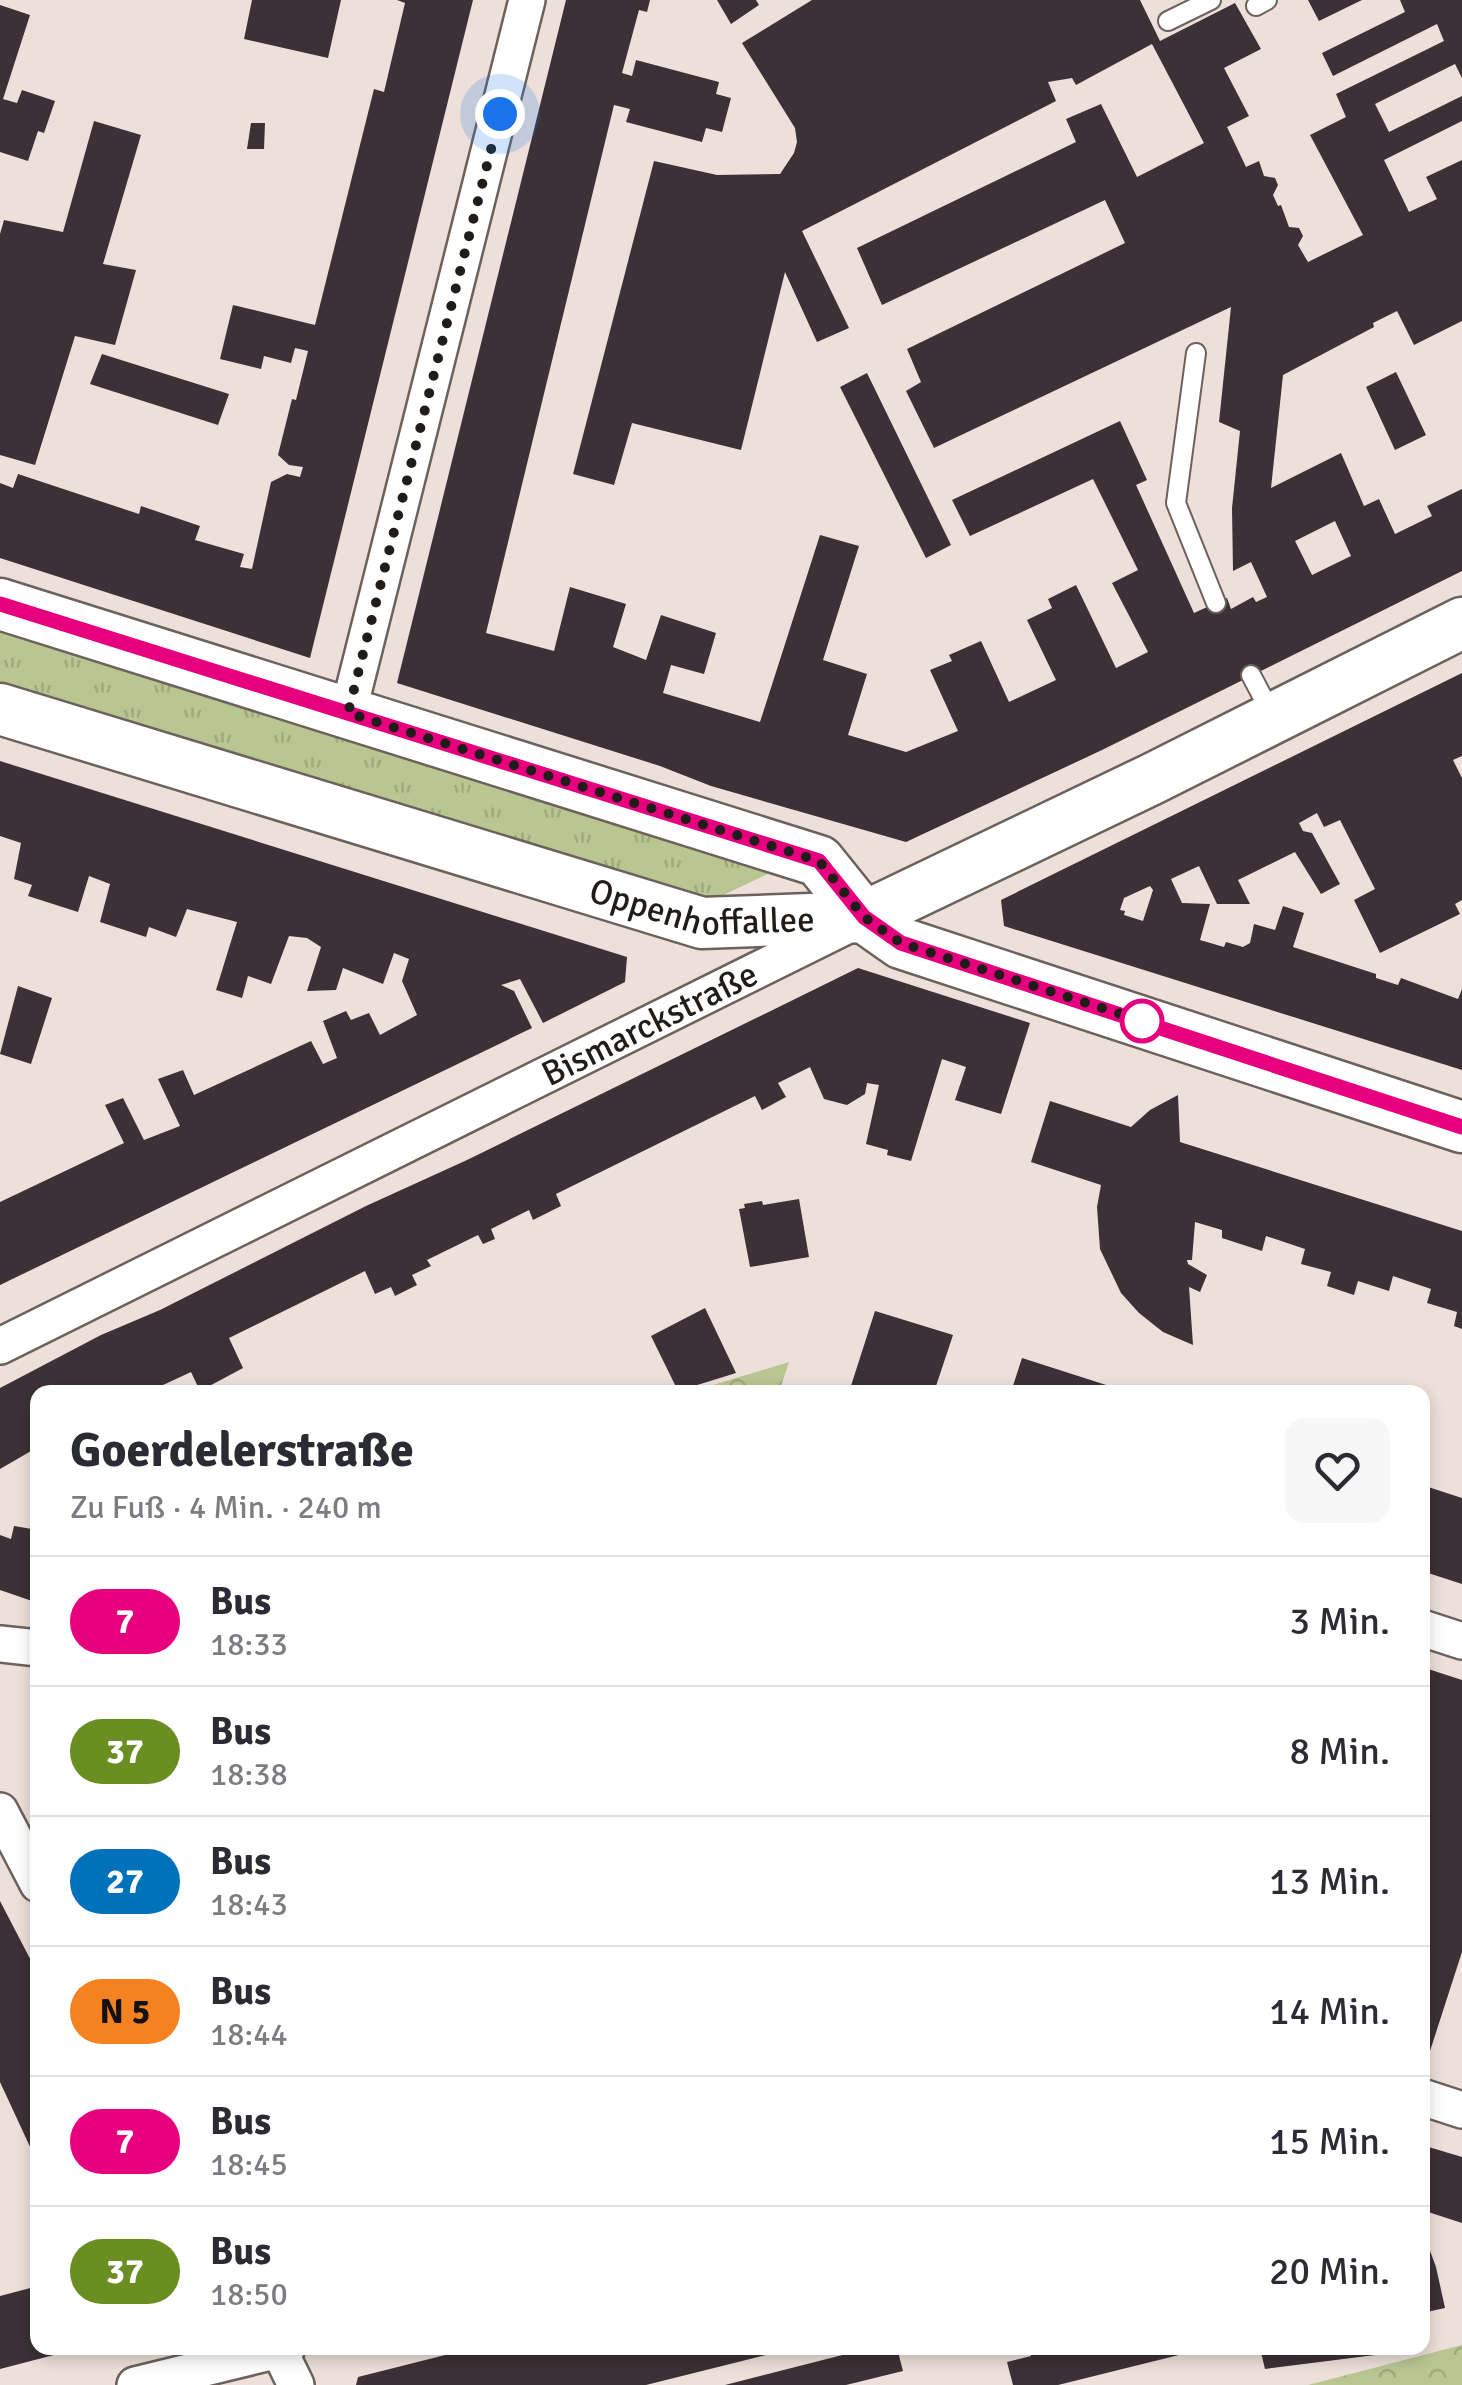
<!DOCTYPE html>
<html lang="de">
<meta charset="utf-8">
<style>
body{margin:0;font-family:Signika,sans-serif;background:#f7f7f7;color:#2b2b33;height:100vh;display:flex;flex-direction:column;font-size:38px;white-space:nowrap}
*{box-sizing:border-box;margin:0}
p{font-size:32px;color:#7c7c81}
.icon{flex:none;width:55px;height:55px;fill:none;stroke:currentColor;stroke-width:2;stroke-linecap:round;stroke-linejoin:round}
.map{position:relative;flex:1;overflow:hidden}
.details{position:absolute;left:30px;top:1385px;width:1400px;height:970px;display:flex;flex-direction:column;background:#fff;border-radius:20px;box-shadow:0 5px 15px #0003}
.details>*{flex:none}
.badge{padding:0 20px;border-radius:32px;font-size:35px;line-height:65px}
.you{position:absolute;width:50px;height:50px;margin:-25px;border:8px solid #fff;border-radius:50%;background:#1a73e8;box-shadow:0 0 0 15px #1a73e833}
.map>.badge{position:absolute;translate:-50% -50%;box-shadow:0 0 0 5px #fff}
.round{display:grid;place-items:center;flex:none;width:105px;height:105px;border-radius:20px;background:#f7f7f7}
.overview{display:flex;align-items:center;justify-content:space-between;height:170px;padding:0 40px}
h1{font-size:48px;font-weight:800;line-height:75px}
ul{padding:0;list-style:none}
li{display:flex;align-items:center;gap:30px;height:130px;padding:0 40px;border-top:2px solid #e1e1e2}
li div{flex:1}
li b{display:block;font-size:38px}
li em{font-style:normal}
li .badge{min-width:110px;font-weight:700;text-align:center}
.map>svg:first-child{display:block}
.grass{fill:url(#grass-tufts)}
.forest{fill:url(#forest-crowns)}
.building{fill:#3b3136;fill-rule:evenodd}
.lines{fill:none;stroke-linecap:round;stroke-linejoin:round}
.lane-casing{stroke:#6c615b;stroke-width:22}
.street-casing{stroke:#6c615b;stroke-width:40}
.secondary-casing{stroke:#6c615b;stroke-width:55}
.lane{stroke:#fff;stroke-width:18}
.street{stroke:#fff;stroke-width:35}
.secondary{stroke:#fff;stroke-width:50}
.line-casing{stroke:#fff;stroke-width:22}
.line{stroke:#e6007e;stroke-width:15}
.walk{stroke:#201c19;stroke-width:10;stroke-dasharray:0 18}
.stop-dot{fill:#fff;stroke:#e6007e;stroke-width:5}
.labels{text-anchor:middle;stroke-width:10;stroke-linejoin:round;paint-order:stroke}
.street-label{font-size:35px;fill:#201c19;stroke:#fbeee7}
</style>
<div class="map">
<svg width="1462" height="2385" viewBox="0 0 1462 2385">
<defs>
<pattern id="grass-tufts" width="24" height="20" patternUnits="userSpaceOnUse" patternTransform="scale(2.5)"><rect width="24" height="20" fill="#b9c692"/><path d="M3 7l-1-3M5 7V3M7 7l1-3M15 17l-1-3M17 17v-4M19 17l1-3" fill="none" stroke="#9faa7d"/></pattern>
<pattern id="forest-crowns" width="20" height="18" patternUnits="userSpaceOnUse" patternTransform="scale(2.5)"><rect width="20" height="18" fill="#b9c692"/><path d="M2 6a3 3 0 1 1 6 0M12 15a3 3 0 1 1 6 0" fill="none" stroke="#9faa7d"/></pattern>
</defs>
<rect width="100%" height="100%" fill="#ede0da"/>
<path class="grass" d="M0,628L774,871L715,899L586,864L0,685Z"/>
<path class="forest" d="M789,1362L779,1392H690Z
M1462,2345V2385H1308Z"/>
<path class="building" d="M252,0H341L328,58L244,39Z
M397,0H473L310,658L0,558V483L13,488L18,474L139,514L141,506L200,526L195,540L244,554L240,567L252,569L271,482L287,474L300,477L303,467L289,465L278,455L292,399L296,400L308,351L295,348L291,363L264,356L261,369L220,359L233,305L315,325L374,89L384,92L405,3Z
M566,0H650L647,12L639,10L622,73L632,76L636,60L719,82L716,94L731,98L722,132L706,128L702,142L626,122L630,109L614,105L486,633L554,651L570,587L626,604L613,647L646,660L661,615L716,633L704,674L671,665L663,693L760,722L820,535L859,546L823,660L867,674L848,735L906,752L958,731L930,670L952,661L949,655L981,641L1009,702L1056,680L1027,620L1052,608L1048,599L1076,585L1116,668L1148,652L1112,583L1138,570L1093,479L970,536L952,500L1120,421L1147,480L1136,485L1194,613L1227,598L1231,609L1253,597L1256,602L1267,597L1251,562L1233,571L1232,508L1240,431L1219,422L1231,307L934,448L906,391L921,382L907,349L1125,243L1105,200L882,305L857,248L1076,142L1066,119L1101,104L1137,177L1204,143L1152,44L1076,85L1072,78L1048,82L1056,101L802,231L849,328L817,342L785,272L741,450L632,423L614,485L573,474L654,161L717,175L780,174L794,153L797,142L795,128L742,43L812,0H1140L1160,41L1235,3L1261,49L1224,68L1249,116L1227,127L1246,167L1259,161L1264,176L1275,178L1278,185L1273,195L1278,206L1281,205L1289,227L1299,228L1303,236L1298,245L1308,262L1363,235L1310,135L1346,117L1336,94L1444,41L1437,24L1333,76L1322,53L1405,12L1400,0H1462V78L1455,64L1375,104L1389,132L1462,96V121L1384,160L1409,212L1437,199L1426,177L1462,160V321L1414,345L1397,311L1373,323L1374,327L1283,375L1271,488L1341,453L1364,506L1379,499L1395,534L1432,516L1427,506L1462,489V571L1102,750L906,842L711,786L660,766L397,683ZM1335,521L1351,556L1312,575L1295,541Z
M717,0H756L759,5L731,24Z
M1308,0H1362L1319,21Z
M0,5L30,15L3,99L17,103L22,90L55,101L44,133L38,131L28,161L0,152Z
M94,121L141,135L103,264L136,270L115,345L75,336L35,465L0,455V234L4,220L63,232Z
M251,123H265L264,149H247Z
M102,354L229,394L218,425L90,384Z
M1396,372L1426,435L1395,450L1366,387Z
M867,373L951,545L926,558L840,387Z
M1462,673V756L1453,760L1462,778V900L1455,904L1460,914L1380,953L1354,900L1375,889L1340,820L1324,827L1317,813L1299,823L1303,831L1312,833L1340,884L1321,894L1295,852L1238,880L1250,904H1217L1199,866L1171,879L1182,903L1210,904L1200,940L1224,947L1226,942L1243,947L1250,943L1254,924L1275,930L1283,906L1304,913L1293,947L1376,974V978L1398,985L1401,978L1458,999L1462,989V1070L1004,926L1001,900ZM1150,886L1153,890L1143,921L1124,915L1125,911L1120,910L1124,898Z
M0,761L627,957L625,982L543,1023L520,979L501,985L514,991L532,1028L0,1285V1202L124,1143L105,1105L123,1098L144,1140L180,1126L158,1079L183,1070L194,1095L311,1041L323,1064L337,1058L323,1021L346,1011L351,1020L369,1013L380,1035L417,1015L402,981L409,959L394,953L383,984L343,968L336,990L307,991L321,947L307,938L289,936L271,984L248,976L242,998L216,990L237,922L187,909L176,937L149,927L146,937L100,922L110,884L89,876L78,912L28,896L32,885L14,879L21,843L0,836Z
M858,968L1030,1023L1001,1114L955,1100L966,1067L942,1059L911,1161L887,1155L888,1150L866,1144L879,1085L867,1083L865,1094L847,1105L824,1099L810,1067L778,1083L786,1097L762,1110L755,1096L556,1194L561,1206L533,1220L529,1210L491,1229L495,1239L483,1244L478,1235L427,1260L431,1266L412,1275L417,1285L395,1296L391,1287L375,1294L365,1271L229,1338L243,1368L200,1391L191,1372L148,1392H38V1447L0,1469V1388L101,1335L160,1310L366,1206L467,1160Z
M18,986L52,998L31,1064L0,1054Z
M1178,1095L1180,1142L1462,1231V1329L1454,1326L1457,1312L1427,1303L1431,1289L1393,1276L1389,1291L1358,1281L1354,1295L1327,1286L1331,1272L1301,1264L1305,1249L1266,1236L1262,1251L1222,1238V1230L1195,1222L1192,1260H1187L1188,1264L1207,1275L1200,1292L1189,1287L1193,1345L1163,1332L1139,1313L1121,1293L1100,1249L1097,1207L1101,1185L1031,1162L1050,1101L1131,1127L1150,1110Z
M799,1199L809,1257L750,1267L739,1209L745,1208L744,1204L762,1201L763,1205Z
M705,1308L736,1373L678,1391L651,1336Z
M875,1311L953,1335L934,1392H849Z
M1022,1358L1128,1392H1011Z
M1422,1485L1462,1498V1584L1422,1571Z
M14,1526L38,1530V1603L0,1590V1535L11,1539Z
M1422,1667L1462,1680V1952L1430,2051L1422,2048Z
M0,1901L38,1974V2164L0,2082Z
M1422,2145L1462,2157V2223L1422,2210Z
M1422,2229L1436,2267L1445,2308L1422,2313Z
M38,2286V2348L77,2349L0,2369V2296Z
M473,2348H789L790,2349L646,2385H356L358,2377Z
M870,2348H897L903,2371L846,2385H725Z
M1029,2348H1203V2349L1058,2385H1013L1007,2362L1031,2356Z
M1260,2348H1382L1383,2354L1265,2369Z"/>
<g class="lines">
<defs>
<path id="lane" d="M1256,6L1267,0
M1168,21L1211,0
M1196,353L1176,503L1216,603
M1251,675L1271,713"/>
<g id="street">
<path d="M348,713L527,0"/>
<path id="s1" d="M0,1346L850,924"/>
<path d="M1422,1628L1462,1641"/>
<path d="M0,1644L38,1648"/>
<path d="M0,1811L38,1884"/>
<path d="M1422,2097L1462,2110"/>
<path d="M278,2348L296,2385"/>
<path d="M135,2385L287,2348"/>
</g>
<g id="secondary">
<path d="M0,604L819,861L864,917L901,943L1462,1127"/>
<path id="s2" d="M0,709L702,923L864,917L1152,779L1462,623"/>
</g>
</defs>
<use href="#lane" class="lane-casing"/>
<use href="#street" class="street-casing"/>
<use href="#secondary" class="secondary-casing"/>
<use href="#lane" class="lane"/>
<use href="#street" class="street"/>
<use href="#secondary" class="secondary"/>
</g>
<g class="lines">
<defs>
<path id="line" d="M0,604L819,861L864,917L901,943L1462,1127"/>
</defs>
<use href="#line" class="line-casing"/>
<use href="#line" class="line"/>
<path class="walk" d="M500,114L348,713L819,861L864,917L901,943L1142,1021"/>
</g>
<circle class="stop-dot" cx="1142" cy="1021" r="20"/>
<g class="labels">
<g class="street-label">
<text dy="12" stroke="none"><textPath href="#s2" startOffset="732">Oppenhoffallee</textPath></text>
<text dy="12" stroke="none"><textPath href="#s1" startOffset="725">Bismarckstraße</textPath></text>
</g>
</g>
</svg>
<div class="you" style="left:500px;top:114px"></div>
<section class="details">
<div class="overview"><div><h1>Goerdelerstraße</h1><p>Zu Fuß · 4 Min. · 240 m</p></div><a class="round"><svg class="icon" aria-label="heart" viewBox="0 0 24 24"><path d="M12 20l-8-8c-3-5 5-10 8-4 3-6 11-1 8 4z"/></svg></a></div>
<ul>
<li><span class="badge" style="background:#e6007e;color:#fff">7</span><div><b>Bus</b><p>18:33</p></div><em>3 Min.</em></li>
<li><span class="badge" style="background:#6b8e23;color:#fff">37</span><div><b>Bus</b><p>18:38</p></div><em>8 Min.</em></li>
<li><span class="badge" style="background:#0072bc;color:#fff">27</span><div><b>Bus</b><p>18:43</p></div><em>13 Min.</em></li>
<li><span class="badge" style="background:#f58220;color:#111">N 5</span><div><b>Bus</b><p>18:44</p></div><em>14 Min.</em></li>
<li><span class="badge" style="background:#e6007e;color:#fff">7</span><div><b>Bus</b><p>18:45</p></div><em>15 Min.</em></li>
<li><span class="badge" style="background:#6b8e23;color:#fff">37</span><div><b>Bus</b><p>18:50</p></div><em>20 Min.</em></li>
</ul>
</section>
</div>
